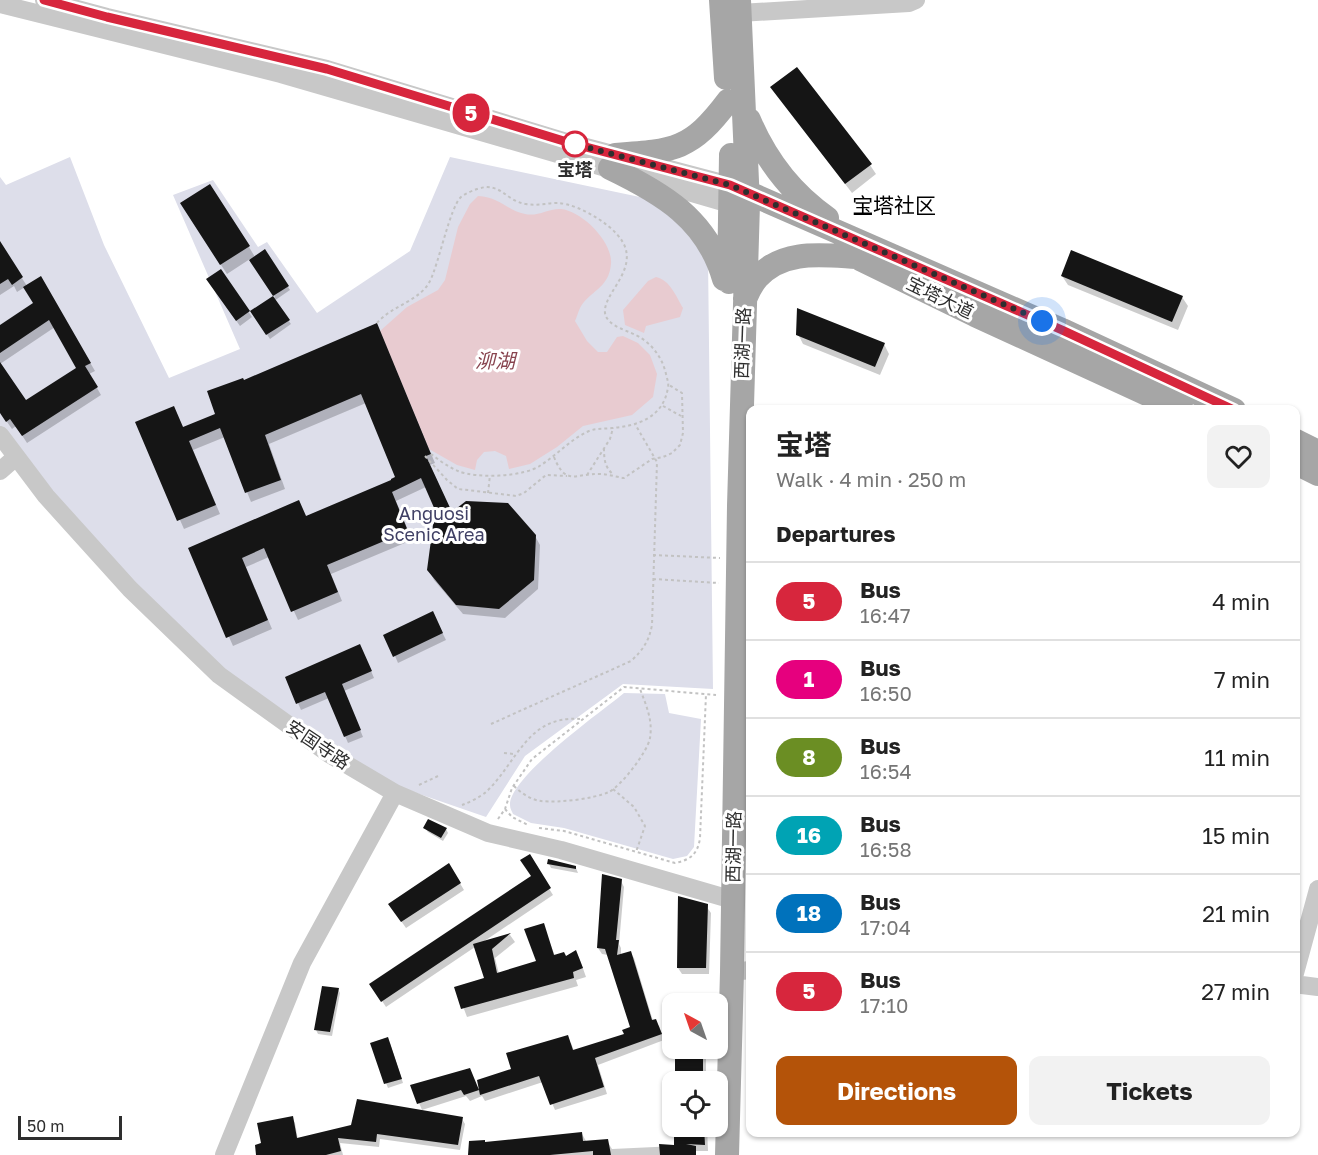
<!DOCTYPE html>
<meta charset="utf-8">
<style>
body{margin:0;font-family:"Golos Text","Noto Sans SC",sans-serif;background:#f2f2f2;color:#222;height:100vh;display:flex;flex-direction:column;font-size:22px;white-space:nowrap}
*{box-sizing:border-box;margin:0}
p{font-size:20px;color:#767676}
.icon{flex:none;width:33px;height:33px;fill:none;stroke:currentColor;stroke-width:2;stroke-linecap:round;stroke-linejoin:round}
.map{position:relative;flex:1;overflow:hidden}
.sheet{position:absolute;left:746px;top:405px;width:554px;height:732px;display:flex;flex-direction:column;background:#fff;border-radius:12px;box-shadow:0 2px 4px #0004}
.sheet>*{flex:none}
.badge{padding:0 12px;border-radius:20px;font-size:21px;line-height:39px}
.needle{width:39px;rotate:320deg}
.tools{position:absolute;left:662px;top:993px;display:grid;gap:12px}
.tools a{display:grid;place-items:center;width:66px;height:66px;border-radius:12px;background:#fff;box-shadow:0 2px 4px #0004;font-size:30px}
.scale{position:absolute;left:18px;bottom:15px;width:104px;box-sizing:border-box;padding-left:6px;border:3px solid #2e2e2e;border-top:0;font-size:16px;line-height:21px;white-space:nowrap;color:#2e2e2e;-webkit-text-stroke:4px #fff;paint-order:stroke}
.you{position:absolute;width:30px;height:30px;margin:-15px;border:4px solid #fff;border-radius:50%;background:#1a73e8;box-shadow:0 0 0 9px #1a73e833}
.map>.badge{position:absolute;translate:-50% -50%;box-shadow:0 0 0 3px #fff}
h2{padding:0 30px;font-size:22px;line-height:54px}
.round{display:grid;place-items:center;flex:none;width:63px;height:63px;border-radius:12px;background:#f2f2f2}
.head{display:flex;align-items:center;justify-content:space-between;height:102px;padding:0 30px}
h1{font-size:28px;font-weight:700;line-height:45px}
.button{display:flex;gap:12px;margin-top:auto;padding:12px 30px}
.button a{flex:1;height:69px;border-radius:12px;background:#b45309;color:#fff;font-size:24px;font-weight:700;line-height:69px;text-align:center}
.button a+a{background:#f2f2f2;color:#222}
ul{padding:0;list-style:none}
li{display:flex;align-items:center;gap:18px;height:78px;padding:0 30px;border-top:2px solid #e0e0e0}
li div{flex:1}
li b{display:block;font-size:22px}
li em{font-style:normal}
li .badge{min-width:66px;font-weight:700;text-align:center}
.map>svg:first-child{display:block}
.green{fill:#dddeea}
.water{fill:#e8cbd0}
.shadow{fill:#0003}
.building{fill:#151515}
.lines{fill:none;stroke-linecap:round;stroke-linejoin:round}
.path{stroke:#c2c2c2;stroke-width:2;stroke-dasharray:3 3;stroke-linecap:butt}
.minor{stroke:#c8c8c8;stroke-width:18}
.major{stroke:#a6a6a6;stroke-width:24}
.line-casing{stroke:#fff;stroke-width:14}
.line{stroke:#d7263d;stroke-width:9}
.walk{stroke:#2e2e2e;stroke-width:6;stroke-dasharray:0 10.8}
.stop-dot{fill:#fff;stroke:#d7263d;stroke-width:3}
.labels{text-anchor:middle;stroke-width:6;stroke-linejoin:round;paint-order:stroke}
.stop-label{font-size:18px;font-weight:bold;fill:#2e2e2e;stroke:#fff}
.street-label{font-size:18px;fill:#2e2e2e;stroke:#fff}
.park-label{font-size:18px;fill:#404065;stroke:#fff}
.water-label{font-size:20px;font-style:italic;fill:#88444f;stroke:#fff}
.quarter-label{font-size:21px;fill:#000;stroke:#fff}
</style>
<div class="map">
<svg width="1318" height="1155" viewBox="0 0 1318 1155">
<rect width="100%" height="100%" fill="#fff"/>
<path class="green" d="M70,157L104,245L169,378L240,349L173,195L213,180L258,247L267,242L317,313L410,251L450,157L654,200L689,226L708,258L713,689L623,684L525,756L486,817L399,787L330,748L221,668L133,584L52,494L0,426V177L6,185Z
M624,693L665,694L669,713L701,719L694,847L687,856L673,859L564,828L531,823L513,814C512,811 510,809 510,805C509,777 601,712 624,693Z"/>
<path class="water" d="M478,196C500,197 508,211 525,214C538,217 549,208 561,209C582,211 613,242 611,264C609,289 589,291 580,308C578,312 577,317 575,321L587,341L598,352H607L617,337L623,336L638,343L650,355L657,374L653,397L632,415L583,426L557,447L530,464L509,469L506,456L495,451L484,452L477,460L475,470L457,465L429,449L380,331L407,307L438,290L445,280L458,227L470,204Z
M656,277C670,280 676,296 683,308L680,317L646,326L644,333L625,325L623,310L648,281Z"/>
<path class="shadow" d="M772,88L870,165L876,174L852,193Z
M187,213L249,247L255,257L264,251L290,290L274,301L291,324L270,339L252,312L275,297L250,259L227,274Z
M0,244L27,286L41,278L95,371L89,374L101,395L27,443L16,426L12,429L0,412V365L26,402L78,369L55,327L0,364V327L35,303L25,287L17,292L14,286L0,295Z
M221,271L252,317L240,326L211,285Z
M1062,276L1182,297L1188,306L1178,330L1068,285Z
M376,324L435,463L430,465L452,514L535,536L540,545L538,589L505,618L463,614L434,580L429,570L437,510L426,487L396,501L412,540L331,574L342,601L298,620L269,557L246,567L272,629L233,646L190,548L299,502L307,518L397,478L366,403L269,444L285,489L251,502L225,437L193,450L220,514L184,529L137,423L173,408L184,429L217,414L244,382Z
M798,334L884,344L889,354L880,375L803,344Z
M436,620L446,640L398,663L395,656Z
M363,652L374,678L344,691L363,737L348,743L329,698L301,710L287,678Z
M425,828L446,829L448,833L443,841L428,832Z
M529,857L553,895L483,942L510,935L515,942L495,958L499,974L538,962L543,925L555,956L565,957L576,952L580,960L586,977L576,980L578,986L467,1017L456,988L486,979L475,947L386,1007L371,984L533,877Z
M549,864L576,868L578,873L551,868Z
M449,865L464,890L406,928L394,911Z
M621,881L624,887L619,944L621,948V955L630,952L634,958L653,1021L659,1026L664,1040L598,1065L607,1094L555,1110L543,1082L485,1101L482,1096L470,1101L466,1096L422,1110L412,1086L473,1077L479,1091L513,1070L571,1043L574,1051L626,1035L632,1028L608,955L602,954L598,948Z
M706,906L711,913L709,974H682L678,968Z
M338,989L340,993L332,1036L318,1034L316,1030Z
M390,1043L403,1083L388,1088L386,1083Z
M677,1048H706V1082H676Z
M292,1117L295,1123L298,1140L462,1119L465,1124L460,1150L380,1139L379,1147L340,1143L343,1155H258L263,1145Z
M676,1126H707L708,1151H690V1155H470L485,1144L582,1134L586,1141H607L612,1149L676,1146Z"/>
<path class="building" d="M797,67L872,164L845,184L770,87Z
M210,184L250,246L220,265L180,203Z
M0,241L23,277L12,285L8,279L0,284Z
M265,249L289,286L273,296L249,260Z
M1071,250L1183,296L1172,322L1061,276Z
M221,269L250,311L236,321L206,279Z
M41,276L91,363L85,366L98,387L22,436L10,419L6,422L0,413V362L26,400L76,368L49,320L0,353V325L33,303L23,287Z
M273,296L290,320L266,335L250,311Z
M797,308L885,343L875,367L796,335Z
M377,323L431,454L426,456L452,512L466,501L508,503L536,535L534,580L499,609L456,605L427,570L435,510L421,478L392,492L408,531L327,565L338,592L291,612L264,548L242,558L268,620L226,638L188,548L299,500L306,516L391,480V479L395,477L361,394L265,435L281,480L245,493L220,428L189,441L216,505L177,521L135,422L174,406L183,427L215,414L207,391L243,378L244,380Z
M433,611L443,633L393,657L383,635Z
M360,644L372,671L342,684L361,730L344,737L325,692L296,704L285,677Z
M428,819L447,828L441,838L423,828Z
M530,854L551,888L381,1002L369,984L531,876L520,860Z
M548,859L576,866V869L547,864Z
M449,863L461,883L401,922L388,904Z
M602,874L622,879L616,940H619L617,955L631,951L652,1020L656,1019L662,1034L595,1058L604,1087L550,1105L539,1076L480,1095L477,1080L511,1069L506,1053L568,1035L573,1050L624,1034L622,1030L630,1027L605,949L597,948Z
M678,896L708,904L706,968H677Z
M544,923L554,955L564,952L566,956L576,950L583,968L573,972L574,978L461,1009L454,987L484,978L473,944L511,933L492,949L497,973L536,961L524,929Z
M322,986L339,988L330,1032L314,1030Z
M388,1037L402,1079L384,1084L370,1043Z
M675,1048H703V1082H675Z
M470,1068L479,1090L464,1095L461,1090L417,1104L410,1085Z
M357,1099L463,1117L458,1145L377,1134L376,1142L338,1138L341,1151L326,1155H256L255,1145L261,1143L257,1123L293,1116L297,1138L351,1125Z
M674,1126H704L705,1145L686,1144L696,1146V1155H660L659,1144L674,1145Z
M582,1132L583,1141L608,1139L611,1155H593V1151L550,1155H468L469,1141L485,1140V1142Z"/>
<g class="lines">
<path class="path" d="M377,323C391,306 420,301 430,281C439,263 450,207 461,197C466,193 472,191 477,189C501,181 505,201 526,204C537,206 547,203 558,203C579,204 621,228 626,250C632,275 603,295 605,313C607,327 631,331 641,338C654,346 663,360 666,374C667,379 669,383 668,387C664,417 638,426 612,428C604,429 597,428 589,431C571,439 558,454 541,465C525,477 477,479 458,471C448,467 439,460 431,454
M663,406L681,416
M604,448C604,460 605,468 614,475
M425,456L447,480L458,489L468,490L516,496L524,493L546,475L567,476
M554,457C566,487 576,473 600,474C608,474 616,477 624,478L652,459L663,457L672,453L680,445L683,433L682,393L669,385
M587,475L610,439L613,428
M488,493L490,475
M653,555L720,558
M653,579L719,583
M491,724L631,661C643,650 649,641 652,625L657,462L635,424
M504,753L514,754
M419,785L438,776
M514,786C521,793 531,800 541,801C559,803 593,799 609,792C622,785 648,751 650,738C653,720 646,705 640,689
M613,789L634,807L645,826L636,852
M462,805C470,802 480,797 486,792C517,763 527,715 580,719
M505,809L512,817L528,825
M498,819L505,809L512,788L532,759L624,687L716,695
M539,828L564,831L675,863C691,860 698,853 700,838L706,694"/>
<path class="minor" d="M44,0L107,17L327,69L567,142L730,185
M0,4L281,74L730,204
M740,13L909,3L916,0
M0,435L46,496L130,589L219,675L329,754L395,793L488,833L561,850L733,900
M0,471L16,457
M732,972L750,970
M1294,977L1318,889
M1294,984L1318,987
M224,1155L302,963L395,793"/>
<path class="major" d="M721,0L726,78
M749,120C766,160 791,193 827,218
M615,155C675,151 691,150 728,101
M610,168C662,193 707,219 724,279
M735,187L1062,330L1234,410
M862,260L975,315L1182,410
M729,282L731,155
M745,299C748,292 752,284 757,278C783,249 822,255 856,257
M1294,440L1318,452
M1294,462L1318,474
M727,1155L732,972L739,506L748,204L739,0"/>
</g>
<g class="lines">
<defs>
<path id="line" d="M44,0L107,17L327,69L567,142L730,185L1062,330L1234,410"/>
</defs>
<use href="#line" class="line-casing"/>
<use href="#line" class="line"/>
<path class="walk" d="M575,144L567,142L730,185L1042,321"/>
</g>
<circle class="stop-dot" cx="575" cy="144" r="12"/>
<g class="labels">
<g class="stop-label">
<text x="575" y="176">宝塔</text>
</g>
<g class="street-label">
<text transform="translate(940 298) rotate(26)" y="6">宝塔大道</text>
<text transform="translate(743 343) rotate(-88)" y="6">西湖一路</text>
<text transform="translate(318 745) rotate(34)" y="6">安国寺路</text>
<text transform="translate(734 847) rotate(-89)" y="6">西湖一路</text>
</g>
<g class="park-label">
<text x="434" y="520">Anguosi<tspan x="434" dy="21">Scenic Area</tspan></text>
</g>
<g class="water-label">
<text x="495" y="368">泖湖</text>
</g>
<g class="quarter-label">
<text x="894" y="213">宝塔社区</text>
</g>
</g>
</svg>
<div class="tools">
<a><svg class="needle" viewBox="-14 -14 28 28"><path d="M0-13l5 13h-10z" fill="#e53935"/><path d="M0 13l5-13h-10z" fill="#767676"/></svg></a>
<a><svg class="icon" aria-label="locate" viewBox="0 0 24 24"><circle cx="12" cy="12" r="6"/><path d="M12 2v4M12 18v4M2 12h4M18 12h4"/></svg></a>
</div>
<div class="scale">50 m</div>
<div class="you" style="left:1042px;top:321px"></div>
<b class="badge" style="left:471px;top:113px;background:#d7263d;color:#fff">5</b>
<section class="sheet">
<div class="head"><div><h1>宝塔</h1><p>Walk · 4 min · 250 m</p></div><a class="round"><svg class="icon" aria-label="heart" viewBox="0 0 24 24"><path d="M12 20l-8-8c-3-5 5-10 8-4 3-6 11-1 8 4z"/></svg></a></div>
<h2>Departures</h2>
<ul>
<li><span class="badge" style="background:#d7263d;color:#fff">5</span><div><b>Bus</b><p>16:47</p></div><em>4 min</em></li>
<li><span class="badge" style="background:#e6007e;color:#fff">1</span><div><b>Bus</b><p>16:50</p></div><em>7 min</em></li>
<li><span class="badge" style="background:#6b8e23;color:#fff">8</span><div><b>Bus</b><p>16:54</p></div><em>11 min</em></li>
<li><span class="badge" style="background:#00a3b4;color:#fff">16</span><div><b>Bus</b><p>16:58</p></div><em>15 min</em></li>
<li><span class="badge" style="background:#0072bc;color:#fff">18</span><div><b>Bus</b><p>17:04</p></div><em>21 min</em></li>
<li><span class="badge" style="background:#d7263d;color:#fff">5</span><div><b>Bus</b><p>17:10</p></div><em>27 min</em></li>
</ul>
<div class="button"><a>Directions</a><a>Tickets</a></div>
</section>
</div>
